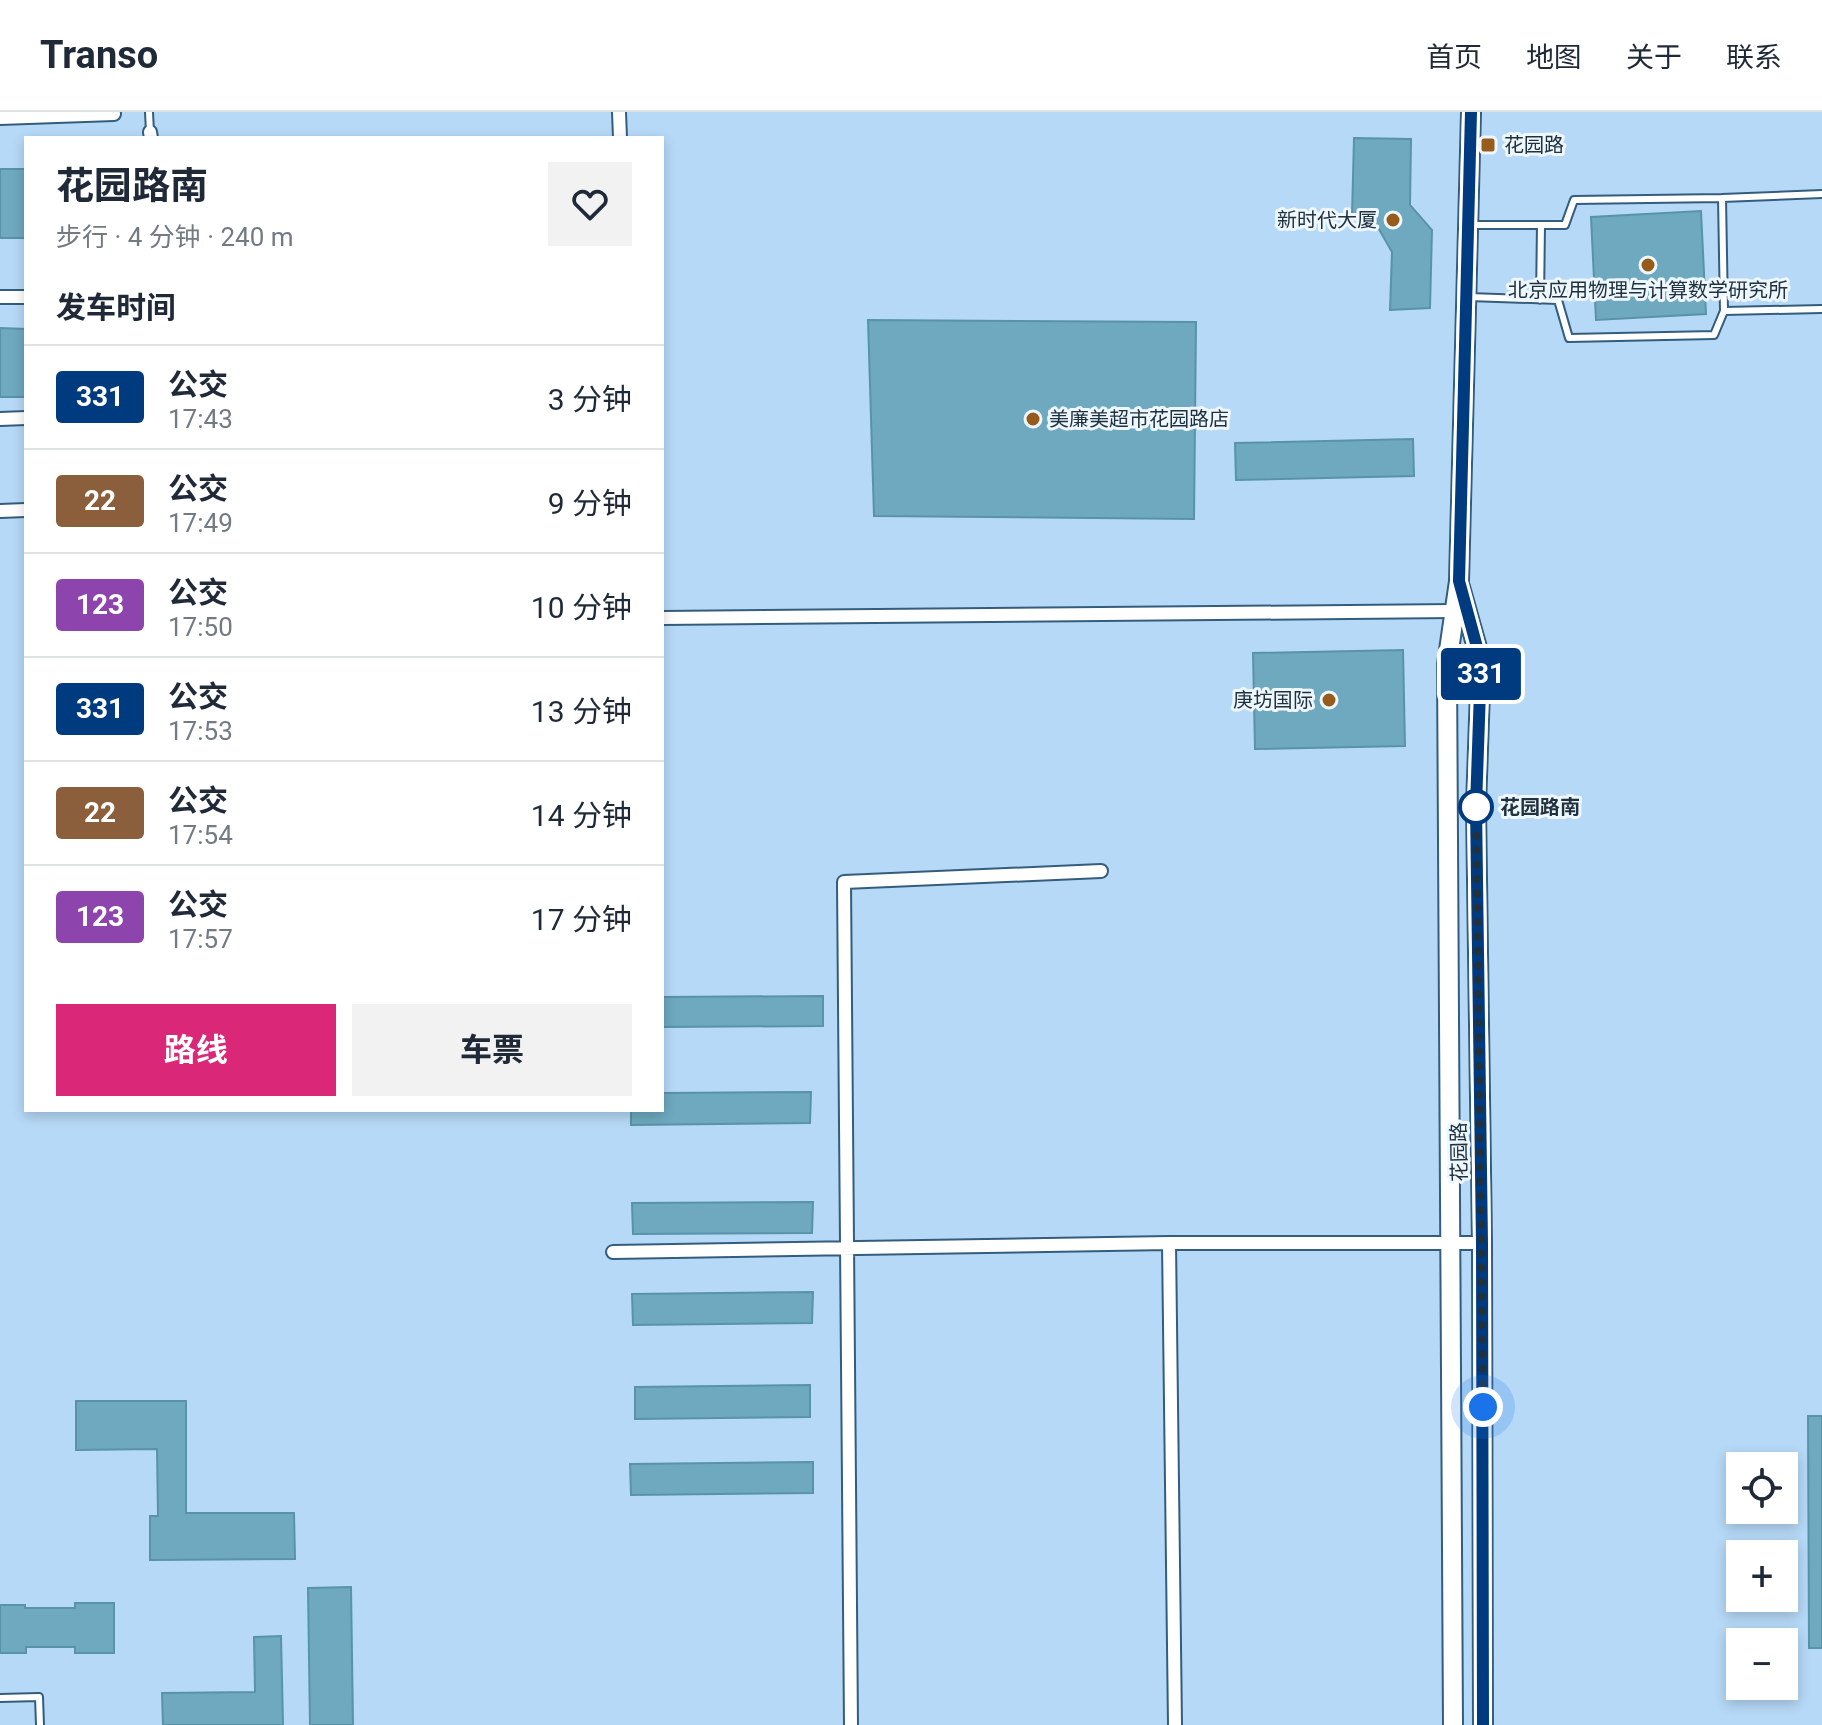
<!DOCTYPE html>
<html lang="zh">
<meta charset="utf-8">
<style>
body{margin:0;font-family:Roboto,"Noto Sans SC",sans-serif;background:#f2f2f3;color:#1f2937;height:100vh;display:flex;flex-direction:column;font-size:30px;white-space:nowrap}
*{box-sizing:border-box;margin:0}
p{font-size:26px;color:#747a83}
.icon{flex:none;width:44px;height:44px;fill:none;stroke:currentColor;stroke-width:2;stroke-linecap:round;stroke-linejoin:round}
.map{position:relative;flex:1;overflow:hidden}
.side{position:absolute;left:24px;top:24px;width:640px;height:976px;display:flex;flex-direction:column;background:#fff;border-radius:0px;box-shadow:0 4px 12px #0003}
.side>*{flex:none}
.badge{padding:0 16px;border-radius:6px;font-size:28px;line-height:52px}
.controls{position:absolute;left:1726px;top:1340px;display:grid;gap:16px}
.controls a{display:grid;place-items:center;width:72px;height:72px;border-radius:0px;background:#fff;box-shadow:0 4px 12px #0003;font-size:40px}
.you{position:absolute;width:40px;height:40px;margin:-20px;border:6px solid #fff;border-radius:50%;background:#1a73e8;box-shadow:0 0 0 12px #1a73e833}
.map>.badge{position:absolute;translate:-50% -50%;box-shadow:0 0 0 4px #fff}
h2{padding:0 32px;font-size:30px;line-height:72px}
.round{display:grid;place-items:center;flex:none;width:84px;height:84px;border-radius:0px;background:#f2f2f3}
.headline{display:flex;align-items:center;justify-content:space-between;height:136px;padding:0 32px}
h1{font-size:38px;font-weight:700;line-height:60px}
.cta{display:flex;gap:16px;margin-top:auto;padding:16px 32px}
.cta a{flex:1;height:92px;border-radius:0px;background:#db2777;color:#fff;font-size:32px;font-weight:700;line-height:92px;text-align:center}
.cta a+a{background:#f2f2f3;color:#1f2937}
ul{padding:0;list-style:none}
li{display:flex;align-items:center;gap:24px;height:104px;padding:0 32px;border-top:2px solid #e0e1e3}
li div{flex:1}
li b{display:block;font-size:30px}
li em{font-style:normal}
li .badge{min-width:88px;font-weight:700;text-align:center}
header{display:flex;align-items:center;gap:48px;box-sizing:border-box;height:112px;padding:0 40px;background:#fff;border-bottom:2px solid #e0e1e3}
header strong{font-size:38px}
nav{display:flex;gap:44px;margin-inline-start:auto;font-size:28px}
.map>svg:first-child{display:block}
.building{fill:#6ea9bf;stroke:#5893a9;stroke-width:2}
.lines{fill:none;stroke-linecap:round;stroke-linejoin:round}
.lane-casing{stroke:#345d7d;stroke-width:10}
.street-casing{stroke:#345d7d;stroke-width:16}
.secondary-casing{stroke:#345d7d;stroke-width:22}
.lane{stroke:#fff;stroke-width:6}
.street{stroke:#fff;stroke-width:12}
.secondary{stroke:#fff;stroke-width:18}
.line-casing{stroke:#fff;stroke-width:18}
.line{stroke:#003b80;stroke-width:12}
.walk{stroke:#203240;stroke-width:8;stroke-dasharray:0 14.4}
.poi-dot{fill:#975c1b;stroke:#eef7fe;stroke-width:3}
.stop-dot{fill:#fff;stroke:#003b80;stroke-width:4}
.labels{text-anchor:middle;stroke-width:6;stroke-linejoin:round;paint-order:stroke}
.poi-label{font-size:20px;fill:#203240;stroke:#eef7fe;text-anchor:start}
.stop-label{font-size:20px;font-weight:bold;fill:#203240;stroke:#eef7fe;text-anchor:start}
.street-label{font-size:20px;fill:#203240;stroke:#eef7fe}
</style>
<header>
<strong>Transo</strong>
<nav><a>首页</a><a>地图</a><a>关于</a><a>联系</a></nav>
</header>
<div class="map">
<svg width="1822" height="1613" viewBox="0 0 1822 1613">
<rect width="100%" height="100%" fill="#b6d9f7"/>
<path class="building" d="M1354,26L1411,27L1410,93L1432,118L1430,196L1390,198L1392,140L1376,112L1352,104Z
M0,57H26V126H0Z
M1701,99L1706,202L1596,208L1591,105Z
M868,208L1196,210L1194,407L874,404Z
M0,216L26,217V285H0Z
M1413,327L1414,364L1236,368L1235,331Z
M1403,538L1405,634L1255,637L1253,541Z
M823,884V914L662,915V885Z
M811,980L810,1011L631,1013V998H662V981Z
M813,1090L812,1121L633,1122L632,1091Z
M813,1180L812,1211L633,1213L632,1182Z
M810,1273V1305L635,1307V1275Z
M76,1289H186V1401H294L295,1447L150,1448V1404H158L157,1337L76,1338Z
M1808,1304H1822V1536H1809Z
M813,1350V1381L631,1383L630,1352Z
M351,1475L353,1613H310L308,1476Z
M75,1491H114V1541H75V1535H26V1541H0V1493H25V1496H75Z
M281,1524L283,1613H163L162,1581L255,1580L254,1525Z"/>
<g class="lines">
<defs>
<path id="lane" d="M149,0L150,20
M1722,86L1822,82
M1471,113H1565L1574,88L1722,86L1724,199L1822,197
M1469,185L1558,188L1569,226L1714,223L1724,199
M1540,188L1541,113
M0,1586L39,1585L40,1613"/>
<path id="street" d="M619,0L620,26
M0,6L114,2
M150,20L151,26
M0,185H26
M0,307L26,306
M0,399L26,398
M662,506L1454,499
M1169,1131L1175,1613
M613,1140L1169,1131H1482
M851,1613L844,770L1101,759"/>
<path id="secondary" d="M1460,475L1481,550L1476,694L1482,1131L1483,1613
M1453,1613L1447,552L1459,469L1471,0"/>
</defs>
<use href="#lane" class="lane-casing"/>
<use href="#street" class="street-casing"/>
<use href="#secondary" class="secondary-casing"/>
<use href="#lane" class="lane"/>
<use href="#street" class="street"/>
<use href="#secondary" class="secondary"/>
</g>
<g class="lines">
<defs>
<path id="line" d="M1471,0L1459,469L1481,550L1476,694L1482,1131L1483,1613"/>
</defs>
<use href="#line" class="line-casing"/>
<use href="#line" class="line"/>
<path class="walk" d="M1476,695L1483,1295"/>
</g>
<g class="poi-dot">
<rect x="1480" y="25" width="16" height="16" rx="4"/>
<circle cx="1393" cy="108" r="8"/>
<circle cx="1648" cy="153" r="8"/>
<circle cx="1033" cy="307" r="8"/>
<circle cx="1329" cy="588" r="8"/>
</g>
<circle class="stop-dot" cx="1476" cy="695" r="16"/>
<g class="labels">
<g class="poi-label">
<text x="1504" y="40">花园路</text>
<text x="1377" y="115" text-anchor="end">新时代大厦</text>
<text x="1648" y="185" text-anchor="middle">北京应用物理与计算数学研究所</text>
<text x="1049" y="314">美廉美超市花园路店</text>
<text x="1313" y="595" text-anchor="end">庚坊国际</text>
</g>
<g class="stop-label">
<text x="1500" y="702">花园路南</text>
</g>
<g class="street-label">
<text transform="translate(1459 1040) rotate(-91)" y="7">花园路</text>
</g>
</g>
</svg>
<div class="controls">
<a><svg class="icon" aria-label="locate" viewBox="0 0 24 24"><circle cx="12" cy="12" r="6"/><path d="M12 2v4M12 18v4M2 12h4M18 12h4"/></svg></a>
<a>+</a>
<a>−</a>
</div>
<div class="you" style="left:1483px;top:1295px"></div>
<b class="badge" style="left:1481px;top:562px;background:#003b80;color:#fff">331</b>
<section class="side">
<div class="headline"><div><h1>花园路南</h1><p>步行 · 4 分钟 · 240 m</p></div><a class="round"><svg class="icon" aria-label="heart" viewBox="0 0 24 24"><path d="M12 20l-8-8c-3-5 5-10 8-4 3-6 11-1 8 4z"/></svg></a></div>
<h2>发车时间</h2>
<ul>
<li><span class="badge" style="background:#003b80;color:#fff">331</span><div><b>公交</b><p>17:43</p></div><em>3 分钟</em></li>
<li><span class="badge" style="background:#8b5e3c;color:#fff">22</span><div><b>公交</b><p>17:49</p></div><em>9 分钟</em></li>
<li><span class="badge" style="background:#8e44ad;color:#fff">123</span><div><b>公交</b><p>17:50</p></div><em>10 分钟</em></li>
<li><span class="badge" style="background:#003b80;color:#fff">331</span><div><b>公交</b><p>17:53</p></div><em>13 分钟</em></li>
<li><span class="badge" style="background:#8b5e3c;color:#fff">22</span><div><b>公交</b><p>17:54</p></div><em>14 分钟</em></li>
<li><span class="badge" style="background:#8e44ad;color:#fff">123</span><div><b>公交</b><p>17:57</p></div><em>17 分钟</em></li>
</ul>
<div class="cta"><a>路线</a><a>车票</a></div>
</section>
</div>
